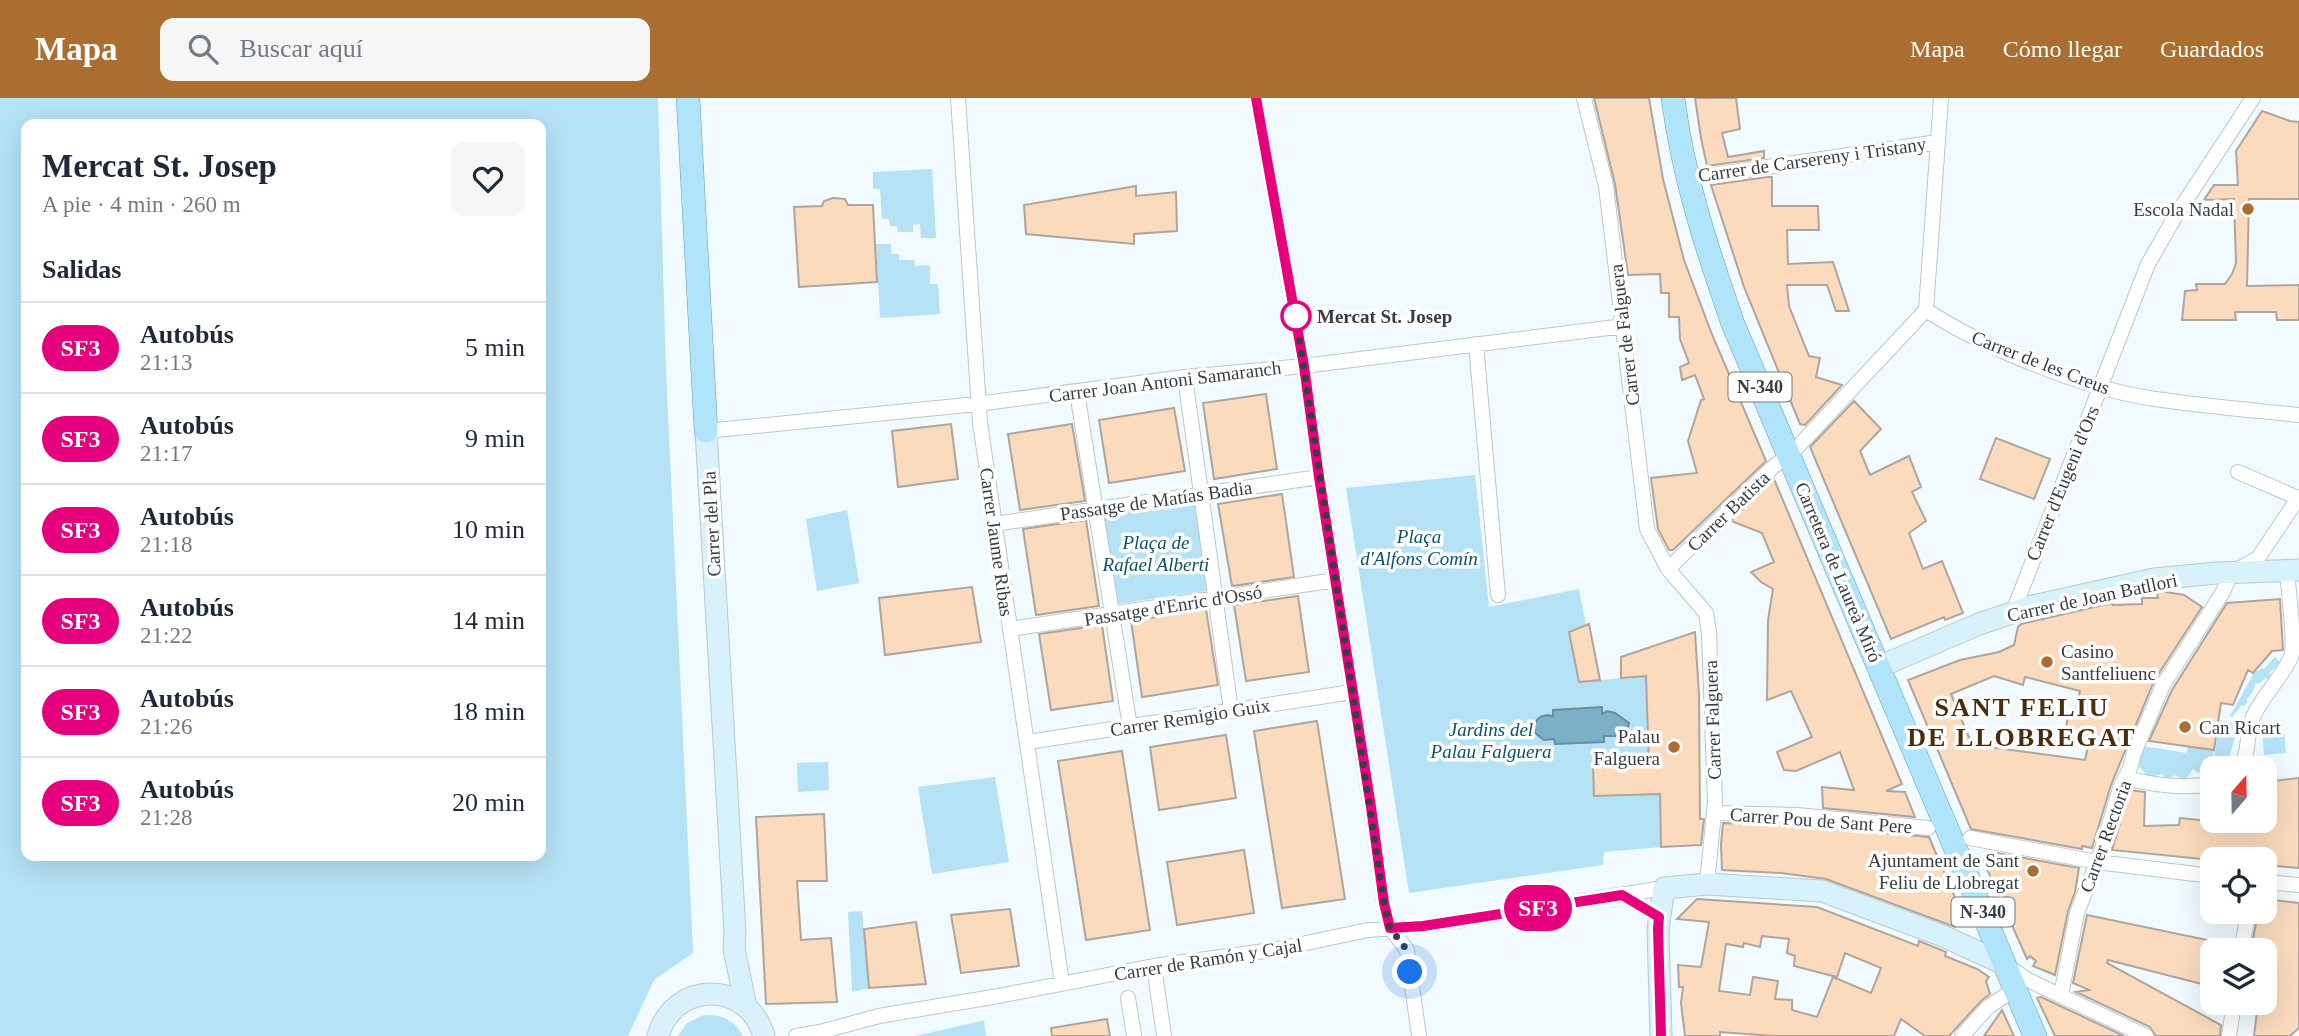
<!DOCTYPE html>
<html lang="es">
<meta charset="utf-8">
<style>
body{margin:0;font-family:"Times New Roman",serif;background:#f6f6f7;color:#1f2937;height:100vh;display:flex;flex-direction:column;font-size:26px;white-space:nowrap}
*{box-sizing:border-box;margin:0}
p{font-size:23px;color:#747a83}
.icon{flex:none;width:38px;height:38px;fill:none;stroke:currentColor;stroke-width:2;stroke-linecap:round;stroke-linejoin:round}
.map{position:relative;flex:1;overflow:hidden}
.sheet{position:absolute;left:21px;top:21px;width:525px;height:742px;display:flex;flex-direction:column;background:#fff;border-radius:14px;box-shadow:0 7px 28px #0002}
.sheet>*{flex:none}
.badge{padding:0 14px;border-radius:23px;font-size:24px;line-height:46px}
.needle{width:46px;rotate:20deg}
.fabs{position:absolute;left:2200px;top:658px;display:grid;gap:14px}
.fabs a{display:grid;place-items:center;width:77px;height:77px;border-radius:14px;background:#fff;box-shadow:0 7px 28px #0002;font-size:35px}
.you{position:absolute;width:35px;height:35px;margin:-18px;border:5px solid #fff;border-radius:50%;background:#1a73e8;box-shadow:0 0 0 10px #1a73e833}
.map>.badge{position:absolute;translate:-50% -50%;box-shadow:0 0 0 4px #fff}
h2{padding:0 21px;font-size:26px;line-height:63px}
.round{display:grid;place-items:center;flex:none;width:74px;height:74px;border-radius:14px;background:#f6f6f7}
.headline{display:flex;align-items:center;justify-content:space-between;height:119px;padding:0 21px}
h1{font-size:33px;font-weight:700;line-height:52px}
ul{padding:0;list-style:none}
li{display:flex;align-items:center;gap:21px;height:91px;padding:0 21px;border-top:2px solid #e0e1e3}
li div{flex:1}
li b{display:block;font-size:26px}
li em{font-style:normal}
li .badge{min-width:77px;font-weight:700;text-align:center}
header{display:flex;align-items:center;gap:42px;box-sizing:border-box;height:98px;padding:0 35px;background:#aa6f30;color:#fff}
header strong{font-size:33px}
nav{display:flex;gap:38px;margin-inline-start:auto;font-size:24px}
.search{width:490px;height:63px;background:#f6f6f7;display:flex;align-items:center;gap:18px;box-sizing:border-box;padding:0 24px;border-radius:14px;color:#747a83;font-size:26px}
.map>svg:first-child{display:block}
.green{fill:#b5e2f5;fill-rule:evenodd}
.water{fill:#7bb0c7;stroke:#678e9e;stroke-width:2}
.building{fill:#fadbbe;stroke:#b0a59c;stroke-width:2;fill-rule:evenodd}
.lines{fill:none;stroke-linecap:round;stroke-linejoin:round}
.street-casing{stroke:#bac8cf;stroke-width:16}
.secondary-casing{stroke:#bac8cf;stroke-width:23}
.primary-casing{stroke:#649eb6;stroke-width:24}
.street{stroke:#fff;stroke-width:14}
.secondary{stroke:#d8f2fc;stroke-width:21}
.primary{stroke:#b0e4fa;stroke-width:23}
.line-casing{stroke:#fff;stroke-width:16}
.line{stroke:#e6007e;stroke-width:10}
.walk{stroke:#383e40;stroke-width:7;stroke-dasharray:0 12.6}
.poi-dot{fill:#aa6f30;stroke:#fff;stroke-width:2.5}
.stop-dot{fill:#fff;stroke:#e6007e;stroke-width:3.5}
.labels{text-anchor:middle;stroke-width:7;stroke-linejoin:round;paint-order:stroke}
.shield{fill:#fff;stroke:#747879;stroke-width:2}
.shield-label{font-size:18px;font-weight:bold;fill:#383e40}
.street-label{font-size:19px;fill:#383e40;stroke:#fff}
.poi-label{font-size:19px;fill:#383e40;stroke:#fff;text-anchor:end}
.stop-label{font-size:19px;font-weight:bold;fill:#383e40;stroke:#fff;text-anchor:start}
.park-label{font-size:19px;font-style:italic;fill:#09526a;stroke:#fff}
.district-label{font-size:26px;font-weight:bold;letter-spacing:2px;fill:#4a2d0f;stroke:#fff}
</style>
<header>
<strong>Mapa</strong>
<div class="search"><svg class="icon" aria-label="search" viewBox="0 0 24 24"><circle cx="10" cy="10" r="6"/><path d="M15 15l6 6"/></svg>Buscar aquí</div>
<nav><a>Mapa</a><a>Cómo llegar</a><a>Guardados</a></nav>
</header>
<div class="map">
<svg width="2299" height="938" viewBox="0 0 2299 938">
<rect width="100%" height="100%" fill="#f1fafe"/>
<path class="green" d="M0,0H658L666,272L693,855L654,882L628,938H0ZM26,26H541V758H26Z
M932,71L936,140H921L920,126L913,127V134H898L897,128H890L889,121H882L880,91H873V74Z
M876,146H891V156H899V162H914L915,168L930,167V186H938L940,216L880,220Z
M1475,377L1489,509L1579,491L1586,527L1569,534L1579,584L1646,578L1649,666L1593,669L1594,698L1660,696L1661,749L1604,754L1603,767L1409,795L1346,390Z
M1195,404L1207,493L1116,506L1104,418Z
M847,412L859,485L817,493L806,421Z
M2275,559L2279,563V567L2269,575L2271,577L2268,581L2265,580L2260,585L2255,586L2253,594L2246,602L2248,604L2244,608L2242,607L2232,619L2230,618L2254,575L2262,570L2264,571Z
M2220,622L2239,627L2226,669L2206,670L2198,675L2193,671L2185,682L2174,677L2168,682L2162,676L2149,680L2139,668L2143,648L2186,655L2188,649L2214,652L2213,668Z
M2284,632L2286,655L2264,657L2262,634Z
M828,664L829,692L798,694L797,665Z
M995,679L1009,764L932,776L918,689Z
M862,813L869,890L852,894L848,814Z
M704,917C722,916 734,922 743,938H678L687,925Z
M986,922L984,924L986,938H915Z"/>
<path class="water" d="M1602,609V616L1607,613L1615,615L1629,625L1628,629L1615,638H1604V644L1555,646L1554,641L1544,642L1535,635C1532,623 1540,615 1553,618V612Z"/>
<path class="building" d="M1594,0H1649L1663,81L1684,162L1711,234L1766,363L1673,452H1669L1658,431L1651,380L1697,375L1688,343L1701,302L1704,301L1695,277L1682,282L1680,269L1689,265L1680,241L1679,219H1669V195H1661L1660,176L1628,177L1615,86Z
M1695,0H1736L1740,31L1722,35L1728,59L1764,53V60L1707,68L1701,40Z
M2262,13L2290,23L2299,24V101H2249L2247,188L2299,187V222H2277L2276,214H2235L2236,222H2182L2185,193L2197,192L2196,186H2225L2232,176L2236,165L2234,101L2204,102L2214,87H2238L2236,53Z
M1767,79H1772V108H1818L1819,132H1787L1788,166L1833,164L1849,213H1836L1827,187H1787L1789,208L1809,258L1820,260L1816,279L1842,287L1805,327L1800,326L1744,189L1711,87Z
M1136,88V98L1176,94L1177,133L1134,136V146L1026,136L1024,107Z
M833,100L845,101L848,107H873L877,184L799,189L794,109L822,108L824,103Z
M1266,296L1277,371L1214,381L1203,305Z
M1854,303L1881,331L1860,353L1870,377L1909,358L1921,389L1912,394L1926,423L1909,435L1923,471L1942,463L1963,515L1945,522L1944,519L1891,541L1810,349Z
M1174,310L1185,373L1109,385L1099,322Z
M951,326L958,381L898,389L892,333Z
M1072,326L1085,403L1020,412L1008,336Z
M1996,340L2050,361L2034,401L1980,381Z
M1774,381L1902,686L1886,693L1905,694L1915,719L1823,710L1822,689L1854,692L1840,654L1796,673L1784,672L1777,654L1812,639L1791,593L1767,602L1768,522L1773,491L1761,484L1751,474L1774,464L1762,435L1731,423Z
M1282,396L1294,479L1232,488L1218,406Z
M1086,422L1099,508L1036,517L1023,431Z
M972,489L981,544L885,557L879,500Z
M2157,494H2166L2184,497L2202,509L2154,583L2111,687L2092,750L2082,748V751L1971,731L1908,582L1960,562L1999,554L2014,547L2018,529L2021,526L2112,505L2113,507L2142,506V500H2158ZM1994,578L2023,587L2025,579L2080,593L2074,620L2068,618L2064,642L2088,649L2085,662L1974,647L1973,649L1951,596Z
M1298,498L1309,574L1246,583L1234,507Z
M2280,501L2283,552L2272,553L2253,575L2248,572L2233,607L2221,605L2214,652L2149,643L2172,592L2227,505Z
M1206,511L1218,587L1142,599L1131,523Z
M1589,526L1600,582L1579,584L1569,534Z
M1102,527L1113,603L1051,612L1039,536Z
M1695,534L1699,597L1700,721H1704L1701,747L1661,749L1660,696L1594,698L1593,669L1649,666L1646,578L1621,580V559Z
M1317,623L1345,801L1282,810L1254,633Z
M1226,637L1236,700L1159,712L1150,649Z
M1122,653L1150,832L1086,842L1058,663Z
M2299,680V770L2264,767V761L2212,762L2112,752L2130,692L2145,694L2144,728L2179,727L2180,720L2211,723H2264V711H2267L2265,684Z
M824,716L827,783H797L801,842L831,840L837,904L766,906L756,719Z
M1723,725L1796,727L1929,739L1960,811L1955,829L1826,781L1781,775L1722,772L1721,746Z
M1244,752L1254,815L1177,827L1167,764Z
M1991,754L2079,770L2075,794L2068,813L2055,877L2033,868L2036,863L2030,858L2027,861L1983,762Z
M1697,801L1817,809L1918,848L1919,843L1946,854L1945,858L1977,871L1989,879L1986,883L1990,896L1981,903L1949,938H1925L1901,921L1894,938H1774L1720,934V938H1685L1681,905L1683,889H1679L1678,867L1701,869L1709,824L1677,821ZM1762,838L1789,841L1787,855L1795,858L1794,868L1837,879L1845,855L1881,870L1871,895L1833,879L1817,919L1792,912V902L1775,901L1778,883L1753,879L1750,897L1719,893L1726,846L1743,849L1744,845L1760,849Z
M2264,801L2299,805V930L2290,938H2254L2258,905H2264V852H2251L2258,814H2264Z
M1010,811L1019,868L961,875L951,817Z
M2087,817L2212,843V862L2208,861L2202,886L2108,862L2107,865L2221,927L2220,938H2156L2150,929L2076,894L2089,892L2073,885Z
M916,824L926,886L869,890L864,831Z
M2041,899L2124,938H2055L2037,900Z
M2002,912L2014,938H1984Z
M1107,921L1110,938H1052L1051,930Z"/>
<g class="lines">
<defs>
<path id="street" d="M958,0L980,325L1062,885
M1256,0L1304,268L1319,379L1371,710L1384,805L1390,830L1407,852L1419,938
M1584,0L1606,88L1647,431L1668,471L1706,515L1709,535L1715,704L1707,786
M1686,78H1706L1938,44
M1926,212L1941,0
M1476,246L1498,497
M1185,279L1231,613
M1077,294L1130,629
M706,333L977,306L1185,279L1304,268L1624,228
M2238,374L2298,400
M994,426L1319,379
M1668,471L1774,368L1789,358L1926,212C1986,251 2085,291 2155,301C2203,308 2251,312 2299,317
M2013,514L2148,166L2175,119L2253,0
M1010,531L1336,482
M1028,644L1352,594
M2239,670C2251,655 2245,636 2253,619C2262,598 2281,581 2291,559C2296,549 2288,488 2287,473
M2125,680C2155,687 2182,691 2212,686
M1715,715L1797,717L1928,730
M1970,740L2097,764L2212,778
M2264,784L2299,787
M1622,797L1659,819
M2241,852L2249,814
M1154,868L1164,938
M2007,868L2028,882L2146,938
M2061,897L2077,815L2102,751L2120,690L2130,670L2134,655L2163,587L2223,494L2231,475L2258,460L2299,399
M1128,900L1134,938
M796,938L820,934L879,918L993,899L1154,868L1273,852L1368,832L1424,828L1664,790
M1962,938L1988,909L2014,892
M2229,938L2234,905"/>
<path id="secondary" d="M706,333L735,834L734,851L746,909
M1879,569L1979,526L2033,508L2154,481L2217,475L2299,472
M658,938C674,882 748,882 764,938
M1661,938L1658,831L1664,790L1707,786L1822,793L1943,838L2004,866"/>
<path id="primary" d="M688,0L706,333
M1673,0C1683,79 1707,151 1733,226L2035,938"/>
</defs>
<use href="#street" class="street-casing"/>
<use href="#secondary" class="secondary-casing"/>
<use href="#primary" class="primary-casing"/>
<use href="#street" class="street"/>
<use href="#secondary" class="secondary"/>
<use href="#primary" class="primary"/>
</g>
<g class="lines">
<defs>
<path id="line" d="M1256,0L1304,268L1319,379L1371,709L1384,805L1390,830L1423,828L1622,797L1659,819L1658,831L1661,938"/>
</defs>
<use href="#line" class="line-casing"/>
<use href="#line" class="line"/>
<path class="walk" d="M1296,218L1384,805L1390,830L1407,852L1410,874"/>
</g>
<g class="poi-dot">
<circle cx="2248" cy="111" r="7"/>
<circle cx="2047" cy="564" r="7"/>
<circle cx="2185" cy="629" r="7"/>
<circle cx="1674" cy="649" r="7"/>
<circle cx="2033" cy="773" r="7"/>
</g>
<circle class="stop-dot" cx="1296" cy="218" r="14"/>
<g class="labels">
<g class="shield">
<rect x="1728.5" y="274.5" width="63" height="29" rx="5"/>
<rect x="1951.5" y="799.5" width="63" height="29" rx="5"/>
</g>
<g class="shield-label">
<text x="1760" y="295">N-340</text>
<text x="1983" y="820">N-340</text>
</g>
<g class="street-label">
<text transform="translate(1812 61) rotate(-8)" y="7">Carrer de Carsereny i Tristany</text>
<text transform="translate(1624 237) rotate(-97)" y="7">Carrer de Falguera</text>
<text transform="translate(2041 264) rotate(21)" y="7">Carrer de les Creus</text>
<text transform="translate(1165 283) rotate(-7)" y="7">Carrer Joan Antoni Samaranch</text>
<text transform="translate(2062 385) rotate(-68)" y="7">Carrer d'Eugeni d'Ors</text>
<text transform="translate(1156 402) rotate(-8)" y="7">Passatge de Matías Badia</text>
<text transform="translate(1728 413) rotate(-44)" y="7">Carrer Batista</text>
<text transform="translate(711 426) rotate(-93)" y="7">Carrer del Pla</text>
<text transform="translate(997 444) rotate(82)" y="7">Carrer Jaume Ribas</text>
<text transform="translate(1839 474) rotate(67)" y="7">Carretera de Laureà Miró</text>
<text transform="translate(2092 499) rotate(-12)" y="7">Carrer de Joan Batllori</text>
<text transform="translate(1173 507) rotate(-9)" y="7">Passatge d'Enric d'Ossó</text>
<text transform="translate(1190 619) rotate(-9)" y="7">Carrer Remigio Guix</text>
<text transform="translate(1712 622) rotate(-92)" y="7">Carrer Falguera</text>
<text transform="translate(1821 722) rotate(4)" y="7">Carrer Pou de Sant Pere</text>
<text transform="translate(2105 738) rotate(-70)" y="7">Carrer Rectoria</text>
<text transform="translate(1208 861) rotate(-9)" y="7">Carrer de Ramón y Cajal</text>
</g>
<g class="poi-label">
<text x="2234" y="118">Escola Nadal</text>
<text x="2061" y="560" text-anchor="start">Casino<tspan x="2061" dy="22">Santfeliuenc</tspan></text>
<text x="2199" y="636" text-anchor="start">Can Ricart</text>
<text x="1660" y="645">Palau<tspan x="1660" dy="22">Falguera</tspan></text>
<text x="2019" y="769">Ajuntament de Sant<tspan x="2019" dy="22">Feliu de Llobregat</tspan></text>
</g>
<g class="stop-label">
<text x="1317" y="225">Mercat St. Josep</text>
</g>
<g class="park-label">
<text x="1419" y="445">Plaça<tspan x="1419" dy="22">d'Alfons Comín</tspan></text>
<text x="1156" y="451">Plaça de<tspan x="1156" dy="22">Rafael Alberti</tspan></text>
<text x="1491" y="638">Jardins del<tspan x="1491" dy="22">Palau Falguera</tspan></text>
</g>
<g class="district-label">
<text x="2022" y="618">SANT FELIU<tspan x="2022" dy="30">DE LLOBREGAT</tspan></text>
</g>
</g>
</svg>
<div class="fabs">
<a><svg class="needle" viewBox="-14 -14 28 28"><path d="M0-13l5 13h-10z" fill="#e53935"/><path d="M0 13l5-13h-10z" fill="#747a83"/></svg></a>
<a><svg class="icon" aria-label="locate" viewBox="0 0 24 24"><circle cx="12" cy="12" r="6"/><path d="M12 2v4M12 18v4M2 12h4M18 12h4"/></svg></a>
<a><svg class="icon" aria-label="layers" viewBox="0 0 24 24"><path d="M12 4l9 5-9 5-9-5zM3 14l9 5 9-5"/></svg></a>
</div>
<div class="you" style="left:1410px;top:874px"></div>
<b class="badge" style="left:1538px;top:810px;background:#e6007e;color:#fff">SF3</b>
<section class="sheet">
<div class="headline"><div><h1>Mercat St. Josep</h1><p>A pie · 4 min · 260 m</p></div><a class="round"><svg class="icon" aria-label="heart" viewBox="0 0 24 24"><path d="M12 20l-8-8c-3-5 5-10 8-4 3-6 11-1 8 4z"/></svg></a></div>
<h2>Salidas</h2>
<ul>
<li><span class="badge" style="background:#e6007e;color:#fff">SF3</span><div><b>Autobús</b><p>21:13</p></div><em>5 min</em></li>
<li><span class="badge" style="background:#e6007e;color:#fff">SF3</span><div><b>Autobús</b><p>21:17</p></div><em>9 min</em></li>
<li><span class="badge" style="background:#e6007e;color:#fff">SF3</span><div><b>Autobús</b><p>21:18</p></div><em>10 min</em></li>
<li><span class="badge" style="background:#e6007e;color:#fff">SF3</span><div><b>Autobús</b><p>21:22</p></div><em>14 min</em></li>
<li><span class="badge" style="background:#e6007e;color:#fff">SF3</span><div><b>Autobús</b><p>21:26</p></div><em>18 min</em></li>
<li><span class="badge" style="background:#e6007e;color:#fff">SF3</span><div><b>Autobús</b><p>21:28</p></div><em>20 min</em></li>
</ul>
</section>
</div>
